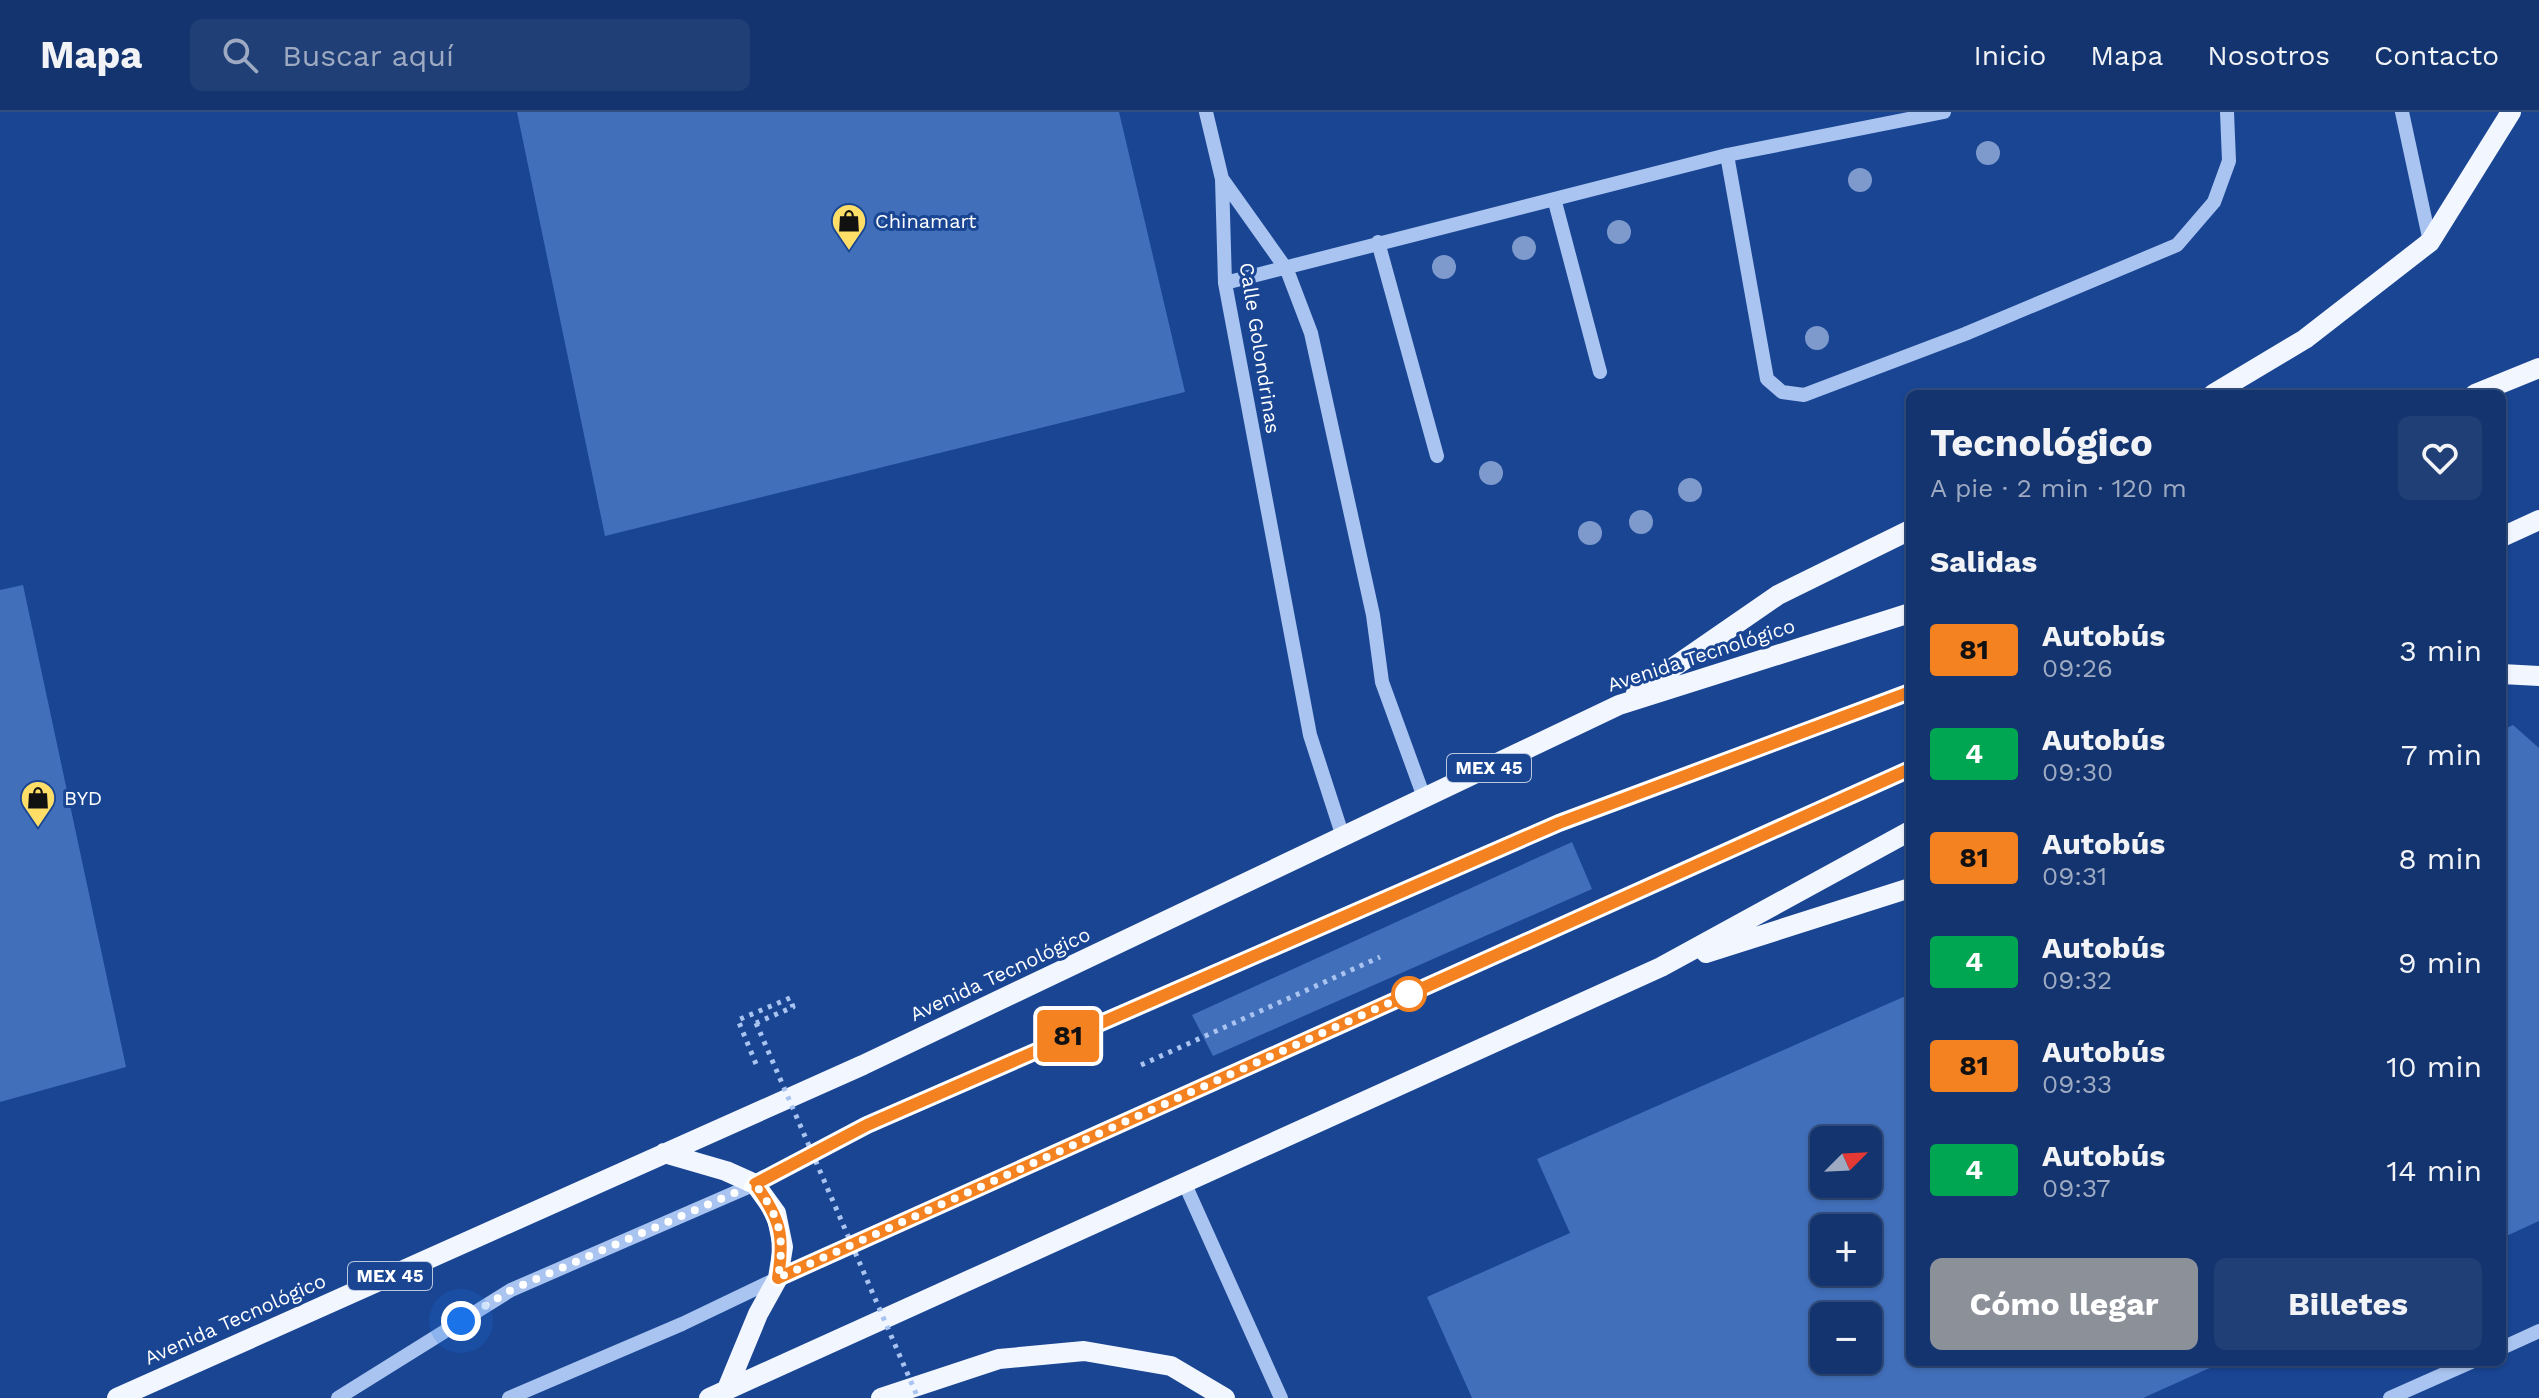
<!DOCTYPE html>
<html lang="es">
<meta charset="utf-8">
<style>
body{margin:0;font-family:"Work Sans",sans-serif;background:#203f76;color:#f1f3f6;height:100vh;display:flex;flex-direction:column;font-size:30px;white-space:nowrap}
*{box-sizing:border-box;margin:0}
p{font-size:26px;color:#9daac2}
.icon{flex:none;width:44px;height:44px;fill:none;stroke:currentColor;stroke-width:2;stroke-linecap:round;stroke-linejoin:round}
.map{position:relative;flex:1;overflow:hidden}
.sheet{position:absolute;left:1906px;top:278px;width:600px;height:976px;display:flex;flex-direction:column;background:#13346e;border-radius:12px;box-shadow:0 2px 6px #0004,0 0 0 2px #324f81}
.sheet>*{flex:none}
.badge{padding:0 16px;border-radius:6px;font-size:28px;line-height:52px}
.needle{width:52px;rotate:66deg}
.fabs{position:absolute;left:1810px;top:1014px;display:grid;gap:16px}
.fabs a{display:grid;place-items:center;width:72px;height:72px;border-radius:12px;background:#13346e;box-shadow:0 2px 6px #0004,0 0 0 2px #324f81;font-size:40px}
.you{position:absolute;width:40px;height:40px;margin:-20px;border:6px solid #fff;border-radius:50%;background:#1a73e8;box-shadow:0 0 0 12px #1a73e833}
.map>.badge{position:absolute;translate:-50% -50%;box-shadow:0 0 0 4px #fff}
h2{padding:0 24px;font-size:30px;line-height:72px}
.round{display:grid;place-items:center;flex:none;width:84px;height:84px;border-radius:12px;background:#203f76}
.overview{display:flex;align-items:center;justify-content:space-between;height:136px;padding:0 24px}
h1{font-size:38px;font-weight:700;line-height:60px}
.action{display:flex;gap:16px;margin-top:auto;padding:16px 24px}
.action a{flex:1;height:92px;border-radius:12px;background:#8c9099;color:#fff;font-size:32px;font-weight:700;line-height:92px;text-align:center}
.action a+a{background:#203f76;color:#f1f3f6}
ul{padding:0;list-style:none}
li{display:flex;align-items:center;gap:24px;height:104px;padding:0 24px}
li div{flex:1}
li b{display:block;font-size:30px}
li em{font-style:normal}
li .badge{min-width:88px;font-weight:700;text-align:center}
header{display:flex;align-items:center;gap:48px;box-sizing:border-box;height:112px;padding:0 40px;background:#13346e;border-bottom:2px solid #324f81}
header strong{font-size:38px}
nav{display:flex;gap:44px;margin-inline-start:auto;font-size:28px}
.search{width:560px;height:72px;background:#203f76;display:flex;align-items:center;gap:20px;box-sizing:border-box;padding:0 28px;border-radius:12px;color:#9daac2;font-size:30px}
.map>svg:first-child{display:block}
.building{fill:#426fba;fill-rule:evenodd}
.lines{fill:none;stroke-linecap:round;stroke-linejoin:round}
.path{stroke:#a9c4f0;stroke-width:5;stroke-dasharray:4 6;stroke-linecap:butt}
.minor{stroke:#a9c4f0;stroke-width:14}
.major{stroke:#f2f6ff;stroke-width:20}
.path-bridge{stroke:#a9c4f0;stroke-width:5;stroke-dasharray:4 6;stroke-linecap:butt}
.tree{fill:#7e9acc}
.line-casing{stroke:#fff;stroke-width:18}
.line{stroke:#f58220;stroke-width:12}
.walk{stroke:#fff;stroke-width:8;stroke-dasharray:0 14.4}
.stop-dot{fill:#fff;stroke:#f58220;stroke-width:4}
.labels{text-anchor:middle;stroke-width:6;stroke-linejoin:round;paint-order:stroke}
.shield{fill:#194593;stroke:#bac7df;stroke-width:2}
.shield-label{font-size:18px;font-weight:bold;fill:#fff}
.poi-label{font-size:20px;fill:#fff;stroke:#194593;text-anchor:start}
.street-label{font-size:20px;fill:#fff;stroke:#194593}
</style>
<header>
<strong>Mapa</strong>
<div class="search"><svg class="icon" aria-label="search" viewBox="0 0 24 24"><circle cx="10" cy="10" r="6"/><path d="M15 15l6 6"/></svg>Buscar aquí</div>
<nav><a>Inicio</a><a>Mapa</a><a>Nosotros</a><a>Contacto</a></nav>
</header>
<div class="map">
<svg width="2539" height="1286" viewBox="0 0 2539 1286">
<rect width="100%" height="100%" fill="#194593"/>
<path class="building" d="M517,0H1119L1185,280L605,424Z
M23,473L126,955L0,990V478Z
M2513,613L2539,636V1109L2502,1126V618Z
M1572,730L1592,777L1213,944L1192,903Z
M1910,882V1250H2223L2143,1286H1472L1427,1185L1570,1121L1537,1047ZM1824,1028H1868V1072H1824ZM1824,1116H1868V1160H1824ZM1824,1204H1868V1248H1824Z"/>
<g class="lines">
<path class="path" d="M756,952L738,908L790,886L793,895L756,911
M1141,953L1380,845"/>
<path class="minor" d="M1206,0L1222,67L1225,171L1310,623L1343,725
M2402,0L2430,130
M1727,43L1767,267L1782,280L1804,283L1965,222L2177,133L2214,90L2229,49L2227,0
M1223,68L1287,158L1311,221L1373,503L1382,570L1425,688
M1555,90L1600,260
M1378,130L1437,344
M1225,171L1727,43L1944,0
M1184,1070L1281,1286
M2502,1236L2539,1219
M338,1286L511,1178L755,1072L867,1013L1559,711L1910,580
M509,1286L682,1212L778,1166L1910,657
M2390,1286L2471,1250"/>
<path class="major" d="M2213,282L2305,227L2430,130L2511,0
M2475,282L2539,256
M2502,425L2539,408
M2502,562L2539,564
M1636,581L1778,483L1910,418
M1706,841L1910,776
M664,1041L726,1059L755,1072L776,1101L783,1135L778,1166L758,1202L727,1277
M117,1286L863,953L1619,593L1910,501
M709,1286L1661,855L1910,719
M881,1286L999,1247L1084,1239L1171,1254L1225,1286"/>
<path class="path-bridge" d="M756,911L918,1286"/>
</g>
<g class="tree">
<circle cx="1988" cy="41" r="12"/>
<circle cx="1860" cy="68" r="12"/>
<circle cx="1619" cy="120" r="12"/>
<circle cx="1524" cy="136" r="12"/>
<circle cx="1444" cy="155" r="12"/>
<circle cx="1817" cy="226" r="12"/>
<circle cx="1491" cy="361" r="12"/>
<circle cx="1690" cy="378" r="12"/>
<circle cx="1641" cy="410" r="12"/>
<circle cx="1590" cy="421" r="12"/>
</g>
<g class="lines">
<defs>
<path id="line" d="M1910,580L1559,711L867,1013L755,1072C780,1106 785,1123 778,1166L1910,657"/>
</defs>
<use href="#line" class="line-casing"/>
<use href="#line" class="line"/>
<path class="walk" d="M461,1209L511,1178L755,1072C780,1106 785,1123 778,1166L1420,877L1409,882"/>
</g>
<defs>
<symbol id="shop-pin" viewBox="-11 -11 22 30"><path d="M0 17L-7.5 6A9.5 9.5 0 1 1 7.5 6Z" fill="#ffde68" stroke="#194593"/><path d="M-5-2.5h2.3a2.7 3.5 0 0 1 5.4 0H5L5.5 6h-11ZM-1.5-2.5h3a1.5 2.3 0 0 0-3 0Z" fill="#111"/></symbol>
</defs>
<g fill-rule="evenodd">
<use href="#shop-pin" x="829" y="89" width="40" height="54"/>
<use href="#shop-pin" x="18" y="666" width="40" height="54"/>
</g>
<circle class="stop-dot" cx="1409" cy="882" r="16"/>
<g class="labels">
<g class="shield">
<rect x="1447" y="642" width="84" height="28" rx="6"/>
<rect x="348" y="1150" width="84" height="28" rx="6"/>
</g>
<g class="shield-label">
<text x="1489" y="662">MEX 45</text>
<text x="390" y="1170">MEX 45</text>
</g>
<g class="poi-label">
<text x="875" y="116">Chinamart</text>
<text x="64" y="693">BYD</text>
</g>
<g class="street-label">
<text transform="translate(1260 236) rotate(81)" y="7">Calle Golondrinas</text>
<text transform="translate(1701 543) rotate(-18)" y="7">Avenida Tecnológico</text>
<text transform="translate(1000 862) rotate(-25)" y="7">Avenida Tecnológico</text>
<text transform="translate(235 1207) rotate(-24)" y="7">Avenida Tecnológico</text>
</g>
</g>
</svg>
<div class="fabs">
<a><svg class="needle" viewBox="-14 -14 28 28"><path d="M0-13l5 13h-10z" fill="#e53935"/><path d="M0 13l5-13h-10z" fill="#9daac2"/></svg></a>
<a>+</a>
<a>−</a>
</div>
<div class="you" style="left:461px;top:1209px"></div>
<b class="badge" style="left:1068px;top:924px;background:#f58220;color:#111">81</b>
<section class="sheet">
<div class="overview"><div><h1>Tecnológico</h1><p>A pie · 2 min · 120 m</p></div><a class="round"><svg class="icon" aria-label="heart" viewBox="0 0 24 24"><path d="M12 20l-8-8c-3-5 5-10 8-4 3-6 11-1 8 4z"/></svg></a></div>
<h2>Salidas</h2>
<ul>
<li><span class="badge" style="background:#f58220;color:#111">81</span><div><b>Autobús</b><p>09:26</p></div><em>3 min</em></li>
<li><span class="badge" style="background:#00a651;color:#fff">4</span><div><b>Autobús</b><p>09:30</p></div><em>7 min</em></li>
<li><span class="badge" style="background:#f58220;color:#111">81</span><div><b>Autobús</b><p>09:31</p></div><em>8 min</em></li>
<li><span class="badge" style="background:#00a651;color:#fff">4</span><div><b>Autobús</b><p>09:32</p></div><em>9 min</em></li>
<li><span class="badge" style="background:#f58220;color:#111">81</span><div><b>Autobús</b><p>09:33</p></div><em>10 min</em></li>
<li><span class="badge" style="background:#00a651;color:#fff">4</span><div><b>Autobús</b><p>09:37</p></div><em>14 min</em></li>
</ul>
<div class="action"><a>Cómo llegar</a><a>Billetes</a></div>
</section>
</div>
